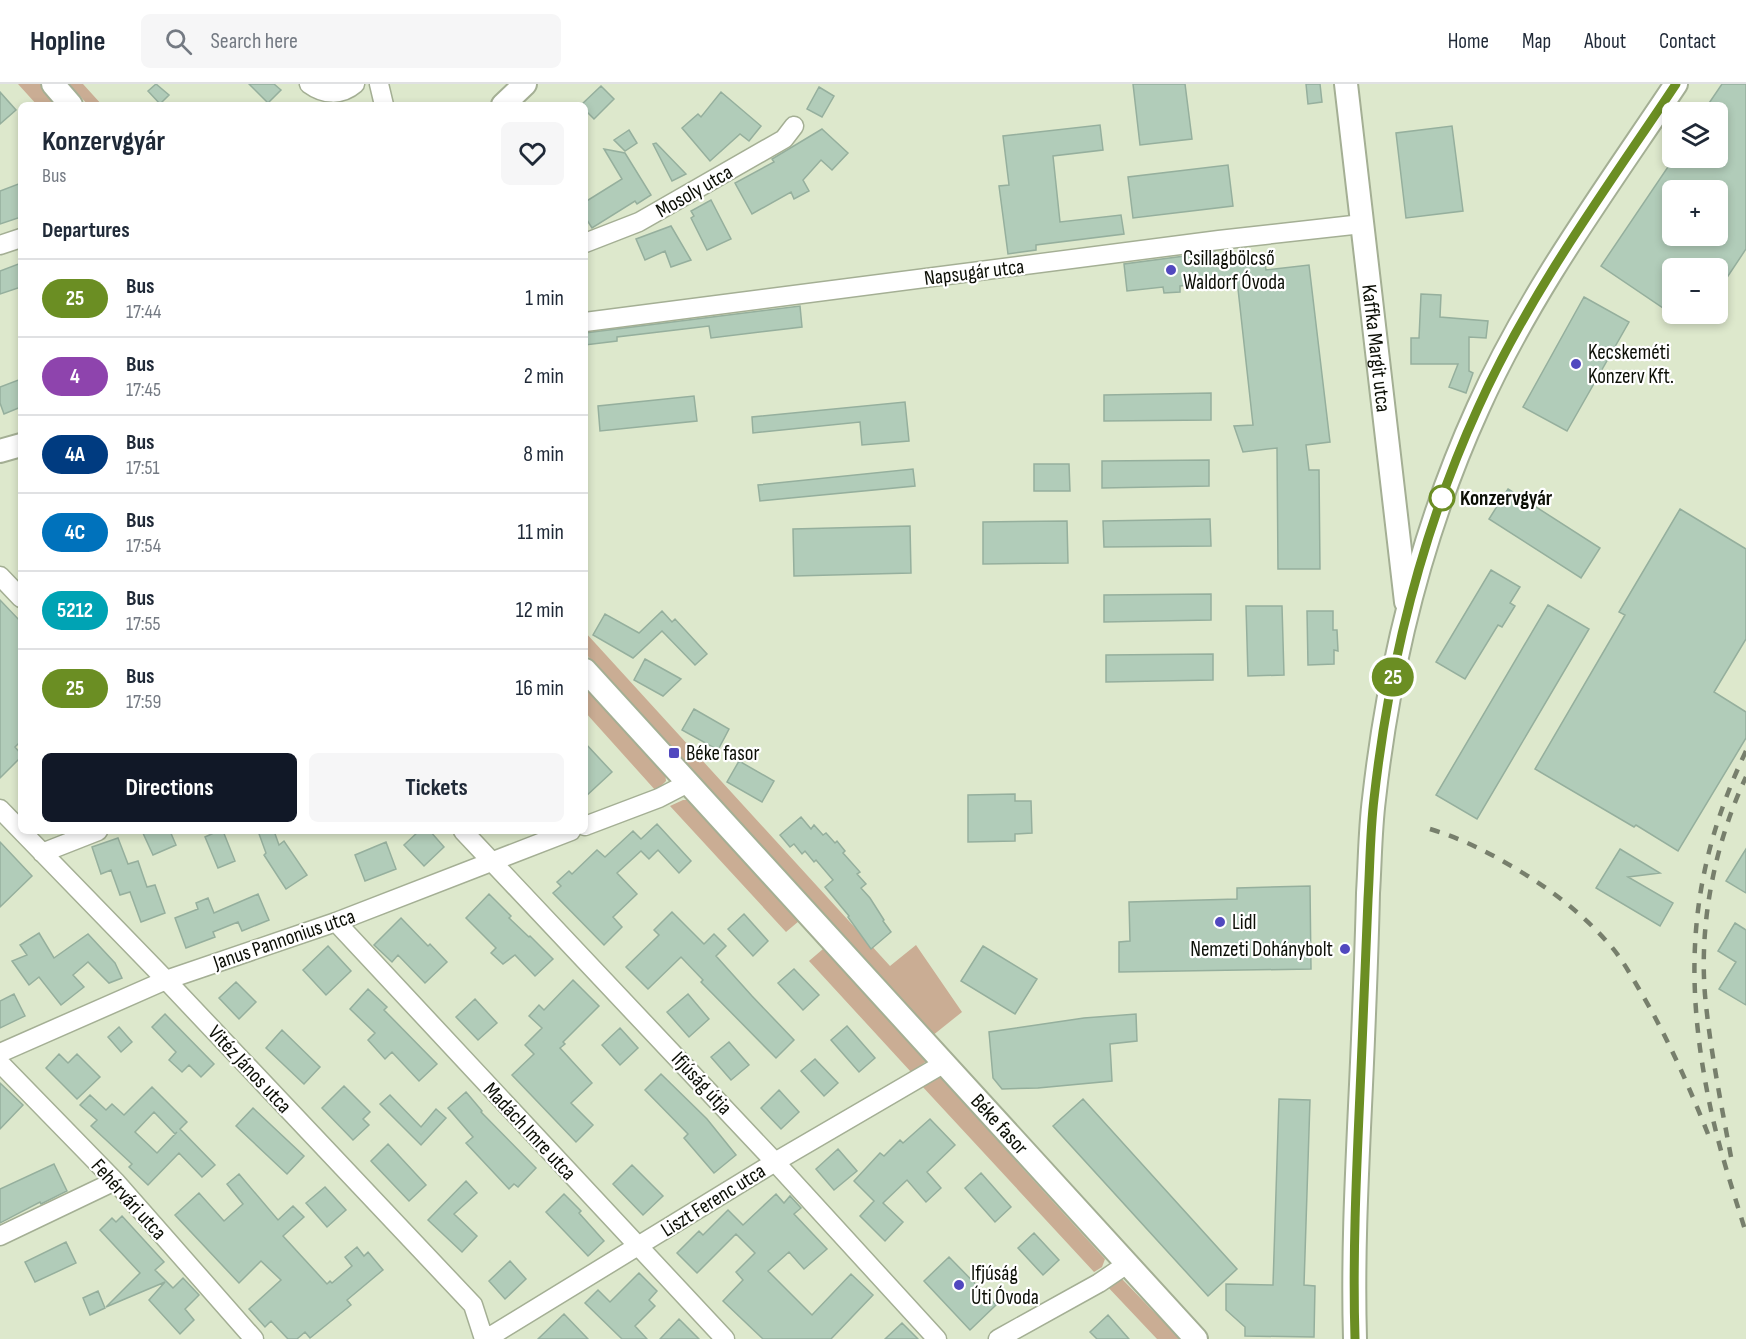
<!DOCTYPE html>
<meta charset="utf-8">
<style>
body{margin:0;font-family:"Sofia Sans Condensed",sans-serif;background:#f6f6f7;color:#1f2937;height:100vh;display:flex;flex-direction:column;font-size:22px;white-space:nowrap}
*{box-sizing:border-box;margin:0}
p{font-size:20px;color:#747a83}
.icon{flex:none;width:33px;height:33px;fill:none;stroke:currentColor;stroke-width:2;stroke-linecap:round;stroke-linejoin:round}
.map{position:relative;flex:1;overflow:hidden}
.sheet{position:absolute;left:18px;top:18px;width:570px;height:732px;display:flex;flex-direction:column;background:#fff;border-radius:9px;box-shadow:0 3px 9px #0003}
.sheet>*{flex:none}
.badge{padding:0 12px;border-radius:20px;font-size:21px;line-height:39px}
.fabs{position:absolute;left:1662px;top:18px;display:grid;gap:12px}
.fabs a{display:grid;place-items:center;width:66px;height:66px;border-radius:9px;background:#fff;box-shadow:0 3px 9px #0003;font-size:30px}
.map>.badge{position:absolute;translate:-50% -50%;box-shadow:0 0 0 3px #fff}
h2{padding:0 24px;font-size:22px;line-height:54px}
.round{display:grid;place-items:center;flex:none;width:63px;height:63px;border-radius:9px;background:#f6f6f7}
.head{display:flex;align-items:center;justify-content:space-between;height:102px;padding:0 24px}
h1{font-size:28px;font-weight:700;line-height:45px}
.primary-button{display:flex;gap:12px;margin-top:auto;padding:12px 24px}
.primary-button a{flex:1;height:69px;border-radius:9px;background:#111827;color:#fff;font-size:24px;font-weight:700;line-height:69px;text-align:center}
.primary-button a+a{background:#f6f6f7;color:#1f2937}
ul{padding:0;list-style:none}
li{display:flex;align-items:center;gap:18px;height:78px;padding:0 24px;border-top:2px solid #e0e1e3}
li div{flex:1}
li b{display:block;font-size:22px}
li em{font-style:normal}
li .badge{min-width:66px;font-weight:700;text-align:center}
header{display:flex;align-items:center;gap:36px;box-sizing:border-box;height:84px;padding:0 30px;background:#fff;border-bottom:2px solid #e0e1e3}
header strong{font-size:28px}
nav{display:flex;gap:33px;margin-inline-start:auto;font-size:21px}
.search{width:420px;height:54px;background:#f6f6f7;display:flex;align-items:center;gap:15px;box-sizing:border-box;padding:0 21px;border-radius:9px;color:#747a83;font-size:22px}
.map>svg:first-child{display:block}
.grass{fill:#caad94}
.building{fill:#b1ccb9;stroke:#95af9d;stroke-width:1.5;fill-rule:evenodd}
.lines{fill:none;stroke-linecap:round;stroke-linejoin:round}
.minor-casing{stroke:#a4af94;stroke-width:21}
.tertiary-casing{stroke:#a4af94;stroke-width:26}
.minor{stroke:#fff;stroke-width:18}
.tertiary{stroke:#fff;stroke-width:22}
.rail{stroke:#777f6c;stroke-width:4.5;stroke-dasharray:10 10;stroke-linecap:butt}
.line-casing{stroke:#fff;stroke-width:14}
.line{stroke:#6b8e23;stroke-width:9}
.poi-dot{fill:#5148bf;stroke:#fff;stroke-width:2}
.stop-dot{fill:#fff;stroke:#6b8e23;stroke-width:3}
.labels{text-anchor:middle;stroke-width:4.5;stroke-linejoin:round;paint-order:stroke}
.street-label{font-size:21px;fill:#0c0f06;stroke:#fff}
.poi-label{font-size:21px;fill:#0c0f06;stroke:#fff;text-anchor:start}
.stop-label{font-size:21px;font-weight:bold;fill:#0c0f06;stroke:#fff;text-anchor:start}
</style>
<header>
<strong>Hopline</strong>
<div class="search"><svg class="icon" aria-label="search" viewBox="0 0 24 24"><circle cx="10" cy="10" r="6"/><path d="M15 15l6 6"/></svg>Search here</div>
<nav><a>Home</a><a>Map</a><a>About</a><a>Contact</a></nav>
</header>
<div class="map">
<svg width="1746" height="1255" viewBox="0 0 1746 1255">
<rect width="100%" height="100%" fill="#dde8cc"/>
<path class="grass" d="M18,0H41L60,21H37Z
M69,0H83L102,21H88Z
M585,548L890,882L916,861L962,928L932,952L585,569Z
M585,599L665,687L666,697L656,707L585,628Z
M683,716H687L799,837L786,848L670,722Z
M823,865L927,977L911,988L809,877Z
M939,992L1105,1175L1102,1183L1094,1188L921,1001Z
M1115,1194L1123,1196L1180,1255H1157L1105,1200Z"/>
<path class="building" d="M156,0L169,11L160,20L148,7Z
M249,0H274L281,6L268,19Z
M1133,0H1185L1192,55L1140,61Z
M1306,0H1320L1322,18L1308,20Z
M1722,0H1746V165L1718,207V184H1672V230L1601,182L1674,74H1718V28H1703ZM1672,106H1718V152H1672Z
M601,2L614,15L594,35L585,26V21H581Z
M819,3L834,12L822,33L807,25Z
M0,8L16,26L0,40Z
M721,8L761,42L749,57L740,50L710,77L682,44L698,30L701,33Z
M1100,41L1103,66L1053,72L1060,138L1121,131L1124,150L1036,161V166L1008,170L999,102L1009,101L1003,52Z
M1452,42L1463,127L1406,134L1396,49Z
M822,45L848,69L832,86L821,76L803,96L809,107L794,115L791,108L752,130L735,99L774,78L772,75Z
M629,46L637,59L625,67L614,56Z
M656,59L686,90L672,97L653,60Z
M604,65L625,69L651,111L637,120L635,117L592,144L585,133V118L622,95Z
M1228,81L1233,122L1133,134L1128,93Z
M21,99V133L0,140V107Z
M711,116L731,155L707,166L691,134L694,132L691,127Z
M671,142L691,176L671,183L665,167L645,176L636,155Z
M1215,168L1216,178L1264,172L1266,186L1309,181L1330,358L1306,361L1309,386H1319L1320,485H1278L1277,364L1243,368L1234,342L1253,341L1237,196L1180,202V208L1164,209L1163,203L1127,207L1124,180Z
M21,179V203L0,210V187Z
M1421,210L1441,211L1440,233L1488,237L1486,254L1469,253V287L1473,289L1466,309L1449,303L1458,280H1411V254H1419Z
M1584,213L1629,238L1567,347L1523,323Z
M800,222L802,243L711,254L709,242L617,253V257L585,261V249Z
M21,295V323L4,330L0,319V303Z
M1211,309V336L1104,337V311Z
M694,312L697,337L600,347L598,322Z
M905,318L909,357L862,361L860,338L753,349L752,333Z
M1209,376V402L1102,404V377Z
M1034,380H1069L1070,407H1034Z
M913,385L915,402L760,417L758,401Z
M1508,405L1600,464L1581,494L1489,435Z
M1680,425L1746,465V555L1714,608L1746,628V654L1678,767L1636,741L1634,743L1535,685L1625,531L1619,528Z
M1210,435L1211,462L1104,463L1103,437Z
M1067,437L1068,479L983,480V438Z
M910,442L911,489L794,492L793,445Z
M1491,486L1520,503L1510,519L1515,522L1502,543L1498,541L1465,595L1436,578Z
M1211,510V536L1104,538V511Z
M0,516L21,538V657L15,663L21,670V673L0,694Z
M1548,521L1589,545L1477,735L1436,711Z
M1246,522H1282L1284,591L1248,592Z
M662,527L672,538L675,535L707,570L695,581L662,547L633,574L593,551L605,530L639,549Z
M1307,527H1333V546H1337L1338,567L1334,566V580L1308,581Z
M1213,570V596L1106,598V571Z
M645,575L681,595L663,612L634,596Z
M694,625L729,645L718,666L682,646Z
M585,659L612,688L585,713Z
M739,677L774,697L762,718L727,698Z
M1015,710V717H1031L1032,749L1015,750V757L968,758V711Z
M801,733L811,745L814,741L823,751L826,749L835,759L837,757L845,767L843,769L860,788L857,790L866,800L861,804L870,814L884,836L883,837L891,848L871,865L848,833L849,832L825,803L833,796L816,776L814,778L805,767L802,770L794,760L790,763L780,751Z
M657,740L691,777L679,789L658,766L649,775L641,767L617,789L637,810L613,833L622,843L604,861L553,809L561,802L557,798L569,787L572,790L597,766L605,773L633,747L641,755Z
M142,747H170L176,761L153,771Z
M218,747H223L235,777L218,784L205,753Z
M258,747H274L279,761L284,757L307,791L286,805L264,771L266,769Z
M419,747H430L444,763L424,782L404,761Z
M118,754L128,780L138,777L147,803L155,801L165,829L141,838L130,808L120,811L111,786L101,790L92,763Z
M0,758L32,792L0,823Z
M386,758L396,785L365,797L355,771Z
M1620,765L1660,789L1628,793L1673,819L1660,842L1596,804Z
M1746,765V809L1726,797Z
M1310,802L1311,885L1119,888V858L1130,857L1129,818L1237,815V804Z
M258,810L269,836L242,847L238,838L213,848L215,853L186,864L175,834L198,825L196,819L208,814L214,829Z
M489,810L511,832L509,834L529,853L530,852L553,875L535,892L515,871L503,880L491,869L496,864L466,834Z
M672,828L704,860L714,850L726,862L716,872L752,912L794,956L776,974L701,898L703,896L681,873L648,905L626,883L659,851L654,846Z
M744,830L768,857L753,872L728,845Z
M401,834L428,862L430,860L447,878L425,899L398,871L392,878L374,861Z
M1735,839L1746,846V921L1719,905L1736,878L1718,867Z
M39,849L54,874L88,850L115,879L122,894L109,899L88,878L73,891L84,903L61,921L39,893L29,901L12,877L27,871L20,861Z
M328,862L351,887L326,911L303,886Z
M983,862L1037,895L1015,930L961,897Z
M794,885L819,911L803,926L778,899Z
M573,896L599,922L563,958L565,960L560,964L592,999L571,1019L593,1041L576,1058L512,991L534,970L525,961L542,944L529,932L539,921L544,926Z
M236,898L256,918L239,935L219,914Z
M368,905L387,923L384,926L437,980L419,997L392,968L385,975L368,956L375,949L350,925Z
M14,910L25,932L0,944V917Z
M688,910L709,935L689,953L667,928Z
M475,915L497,939L478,956L456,933Z
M165,930L214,980L201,993L189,981L182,988L169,976L176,968L152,943Z
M1136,930L1137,957L1110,960L1112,997L1038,1004L1002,1005L993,994L989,948L1084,934Z
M847,942L875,974L859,988L831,956Z
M119,943L132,958L121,968L108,953Z
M620,944L638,964L620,981L602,961Z
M282,946L320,983L304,1000L266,964Z
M729,958L749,981L731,996L711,973Z
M59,970L68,979L77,970L100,993L77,1015L46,984Z
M815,975L838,999L824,1012L801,987Z
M661,990L707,1035L736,1071L714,1089L684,1054L688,1050L645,1006Z
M0,999L23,1021L0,1045Z
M344,1002L370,1028L363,1035L369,1041L353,1056L322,1024Z
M152,1003L187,1038L180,1045L215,1081L202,1093L179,1069L148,1101L129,1083L132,1080L91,1042L97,1036L80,1021L90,1011L106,1026L112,1020L124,1031ZM154,1028L175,1050L177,1048L157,1069L135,1048Z
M779,1006L799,1028L781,1045L761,1024Z
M466,1008L482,1027L481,1028L536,1084L518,1103L514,1100L509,1105L466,1059L473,1053L448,1024Z
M390,1011L421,1043L436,1025L446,1034L421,1061L380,1020Z
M1083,1015L1237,1185L1208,1212L1053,1042Z
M1279,1015L1310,1016L1304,1201L1315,1202L1314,1253L1245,1252V1243L1226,1226V1200L1273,1201Z
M253,1024L304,1072L287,1090L236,1042Z
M930,1035L955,1061L927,1088L941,1104L926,1118L907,1096L883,1119L903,1138L885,1157L860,1132L874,1117L854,1097L880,1069L884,1072L900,1056L903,1059Z
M388,1060L426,1101L409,1117L371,1077Z
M838,1065L857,1087L834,1106L816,1085Z
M54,1080L67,1107L41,1120L40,1118L0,1139V1105Z
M632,1081L663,1112L643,1131L613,1100Z
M981,1089L1011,1123L995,1138L965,1104Z
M239,1090L278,1136L293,1122L304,1133L283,1152L327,1200L330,1197L332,1199L352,1182L345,1173L357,1163L364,1172L368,1168L383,1186L347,1216L351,1221L310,1254L305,1248L297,1255H288L271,1237L265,1243L249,1225L281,1196L261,1177L239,1199L175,1131L199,1109L224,1137L243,1120L227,1100Z
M466,1097L477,1109L454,1130L477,1152L462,1168L428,1136Z
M325,1103L346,1126L327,1143L306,1119Z
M564,1110L581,1127L579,1129L604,1157L588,1172L546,1128Z
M776,1110L784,1119L790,1112L801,1124L794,1130L827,1165L804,1185L789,1168L768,1187L812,1231L851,1190L873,1211L831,1255H763L723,1217L743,1196L736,1188L755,1169L736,1150L697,1189L677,1169L699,1147L703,1151L728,1126L743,1141Z
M122,1132L164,1178L155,1186L173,1204L183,1194L199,1211L185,1225L194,1236L180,1250L149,1216L165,1198L106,1223L140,1189L100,1146L112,1134L116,1138Z
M1034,1149L1059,1176L1043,1191L1018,1164Z
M66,1158L76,1179L35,1198L25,1178Z
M949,1173L996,1221L970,1246L924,1197Z
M510,1177L526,1195L505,1215L489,1197Z
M639,1189L657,1207L649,1216L655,1222L635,1242L647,1255H622L585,1219L598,1206L610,1218Z
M98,1207L105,1224L90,1231L83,1214Z
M564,1230L588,1255H538Z
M1108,1231L1129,1255H1097L1090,1248Z
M679,1235L699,1255H660Z
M902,1239L918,1255H885Z"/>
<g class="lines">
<defs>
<path id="minor" d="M309,0C324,11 341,12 355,0
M379,0L384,21
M585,159L639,138L784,55L794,42
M0,161L21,154
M585,238L1219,156L1362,140
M0,492L21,514
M0,725L166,896L473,1221L484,1255
M585,742L659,714L688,699
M463,747L775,1078L937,1255
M42,769L98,747
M336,838L725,1255
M0,969L166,896L336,838L571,747
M0,979L115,1097L254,1255
M0,1152L115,1097
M486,1255L775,1078L943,980
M998,1255L1099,1199L1127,1180"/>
<g id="tertiary">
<path d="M53,0L71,21"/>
<path id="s1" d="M1346,0L1406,518"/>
<path d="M503,21L525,0"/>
<path d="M0,367L21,361"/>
<path id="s2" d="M585,586L1196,1255"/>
<path d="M1355,1255C1352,1155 1359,1055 1363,955C1365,906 1367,857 1368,809C1370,778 1370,746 1374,715C1389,581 1422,447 1478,324C1530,208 1606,105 1676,0"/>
</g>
</defs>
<use href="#minor" class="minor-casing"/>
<use href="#tertiary" class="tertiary-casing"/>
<use href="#minor" class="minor"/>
<use href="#tertiary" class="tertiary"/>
<path class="rail" d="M1746,667C1687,791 1683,899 1712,1031C1721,1071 1734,1110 1746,1149
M1430,745C1460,754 1486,767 1513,783C1549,804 1582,829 1609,860C1621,873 1630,890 1639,905C1667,952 1688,1000 1708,1050
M1731,1073C1721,1019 1710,965 1705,911C1699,838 1715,759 1746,693"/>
</g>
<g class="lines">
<defs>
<path id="line" d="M1355,1255C1352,1157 1358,1059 1362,962C1364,913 1366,864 1368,815C1370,782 1370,748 1374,715C1389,581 1422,447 1478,324C1530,208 1606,105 1676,0"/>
</defs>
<use href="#line" class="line-casing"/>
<use href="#line" class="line"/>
</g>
<g class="poi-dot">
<circle cx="1171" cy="186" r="6"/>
<circle cx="1576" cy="280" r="6"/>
<rect x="668" y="663" width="12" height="12" rx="3"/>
<circle cx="1220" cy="838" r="6"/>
<circle cx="1345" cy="865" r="6"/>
<circle cx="959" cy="1201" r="6"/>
</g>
<circle class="stop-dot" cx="1442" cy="414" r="12"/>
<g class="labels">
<g class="street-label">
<text transform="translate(694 107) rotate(-30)" y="7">Mosoly utca</text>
<text transform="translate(974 188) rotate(-7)" y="7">Napsugár utca</text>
<text dy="7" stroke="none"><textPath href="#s1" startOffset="266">Kaffka Margit utca</textPath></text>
<text transform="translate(284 855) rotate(-19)" y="7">Janus Pannonius utca</text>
<text transform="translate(250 985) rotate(47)" y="7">Vitéz János utca</text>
<text transform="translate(702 999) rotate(47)" y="7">Ifjúság útja</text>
<text dy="7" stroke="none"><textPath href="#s2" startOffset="615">Béke fasor</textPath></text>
<text transform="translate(530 1047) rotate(47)" y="7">Madách Imre utca</text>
<text transform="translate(129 1115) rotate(48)" y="7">Fehérvári utca</text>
<text transform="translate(713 1116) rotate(-32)" y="7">Liszt Ferenc utca</text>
</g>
<g class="poi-label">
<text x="1183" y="181">Csillagbölcső<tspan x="1183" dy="24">Waldorf Óvoda</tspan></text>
<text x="1588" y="275">Kecskeméti<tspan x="1588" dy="24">Konzerv Kft.</tspan></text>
<text x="686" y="676">Béke fasor</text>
<text x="1232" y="845">Lidl</text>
<text x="1333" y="872" text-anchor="end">Nemzeti Dohánybolt</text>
<text x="971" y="1196">Ifjúság<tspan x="971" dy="24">Úti Óvoda</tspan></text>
</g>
<g class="stop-label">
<text x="1460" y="421">Konzervgyár</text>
</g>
</g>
</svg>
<div class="fabs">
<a><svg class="icon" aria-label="layers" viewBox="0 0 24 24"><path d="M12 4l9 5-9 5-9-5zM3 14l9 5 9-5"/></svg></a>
<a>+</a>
<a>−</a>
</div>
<b class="badge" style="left:1393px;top:593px;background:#6b8e23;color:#fff">25</b>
<section class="sheet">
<div class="head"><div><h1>Konzervgyár</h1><p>Bus</p></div><a class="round"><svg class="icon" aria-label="heart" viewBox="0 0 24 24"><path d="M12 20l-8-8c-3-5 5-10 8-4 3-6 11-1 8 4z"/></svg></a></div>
<h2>Departures</h2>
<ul>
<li><span class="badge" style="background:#6b8e23;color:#fff">25</span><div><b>Bus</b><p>17:44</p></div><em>1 min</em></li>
<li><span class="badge" style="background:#8e44ad;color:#fff">4</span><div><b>Bus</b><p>17:45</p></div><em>2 min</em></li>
<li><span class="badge" style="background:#003b80;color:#fff">4A</span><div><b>Bus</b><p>17:51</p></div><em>8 min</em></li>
<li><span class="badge" style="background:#0072bc;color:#fff">4C</span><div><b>Bus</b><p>17:54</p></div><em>11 min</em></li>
<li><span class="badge" style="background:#00a3b4;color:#fff">5212</span><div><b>Bus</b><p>17:55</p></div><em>12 min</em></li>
<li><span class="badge" style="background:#6b8e23;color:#fff">25</span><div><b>Bus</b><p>17:59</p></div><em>16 min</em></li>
</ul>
<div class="primary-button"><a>Directions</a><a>Tickets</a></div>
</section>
</div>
